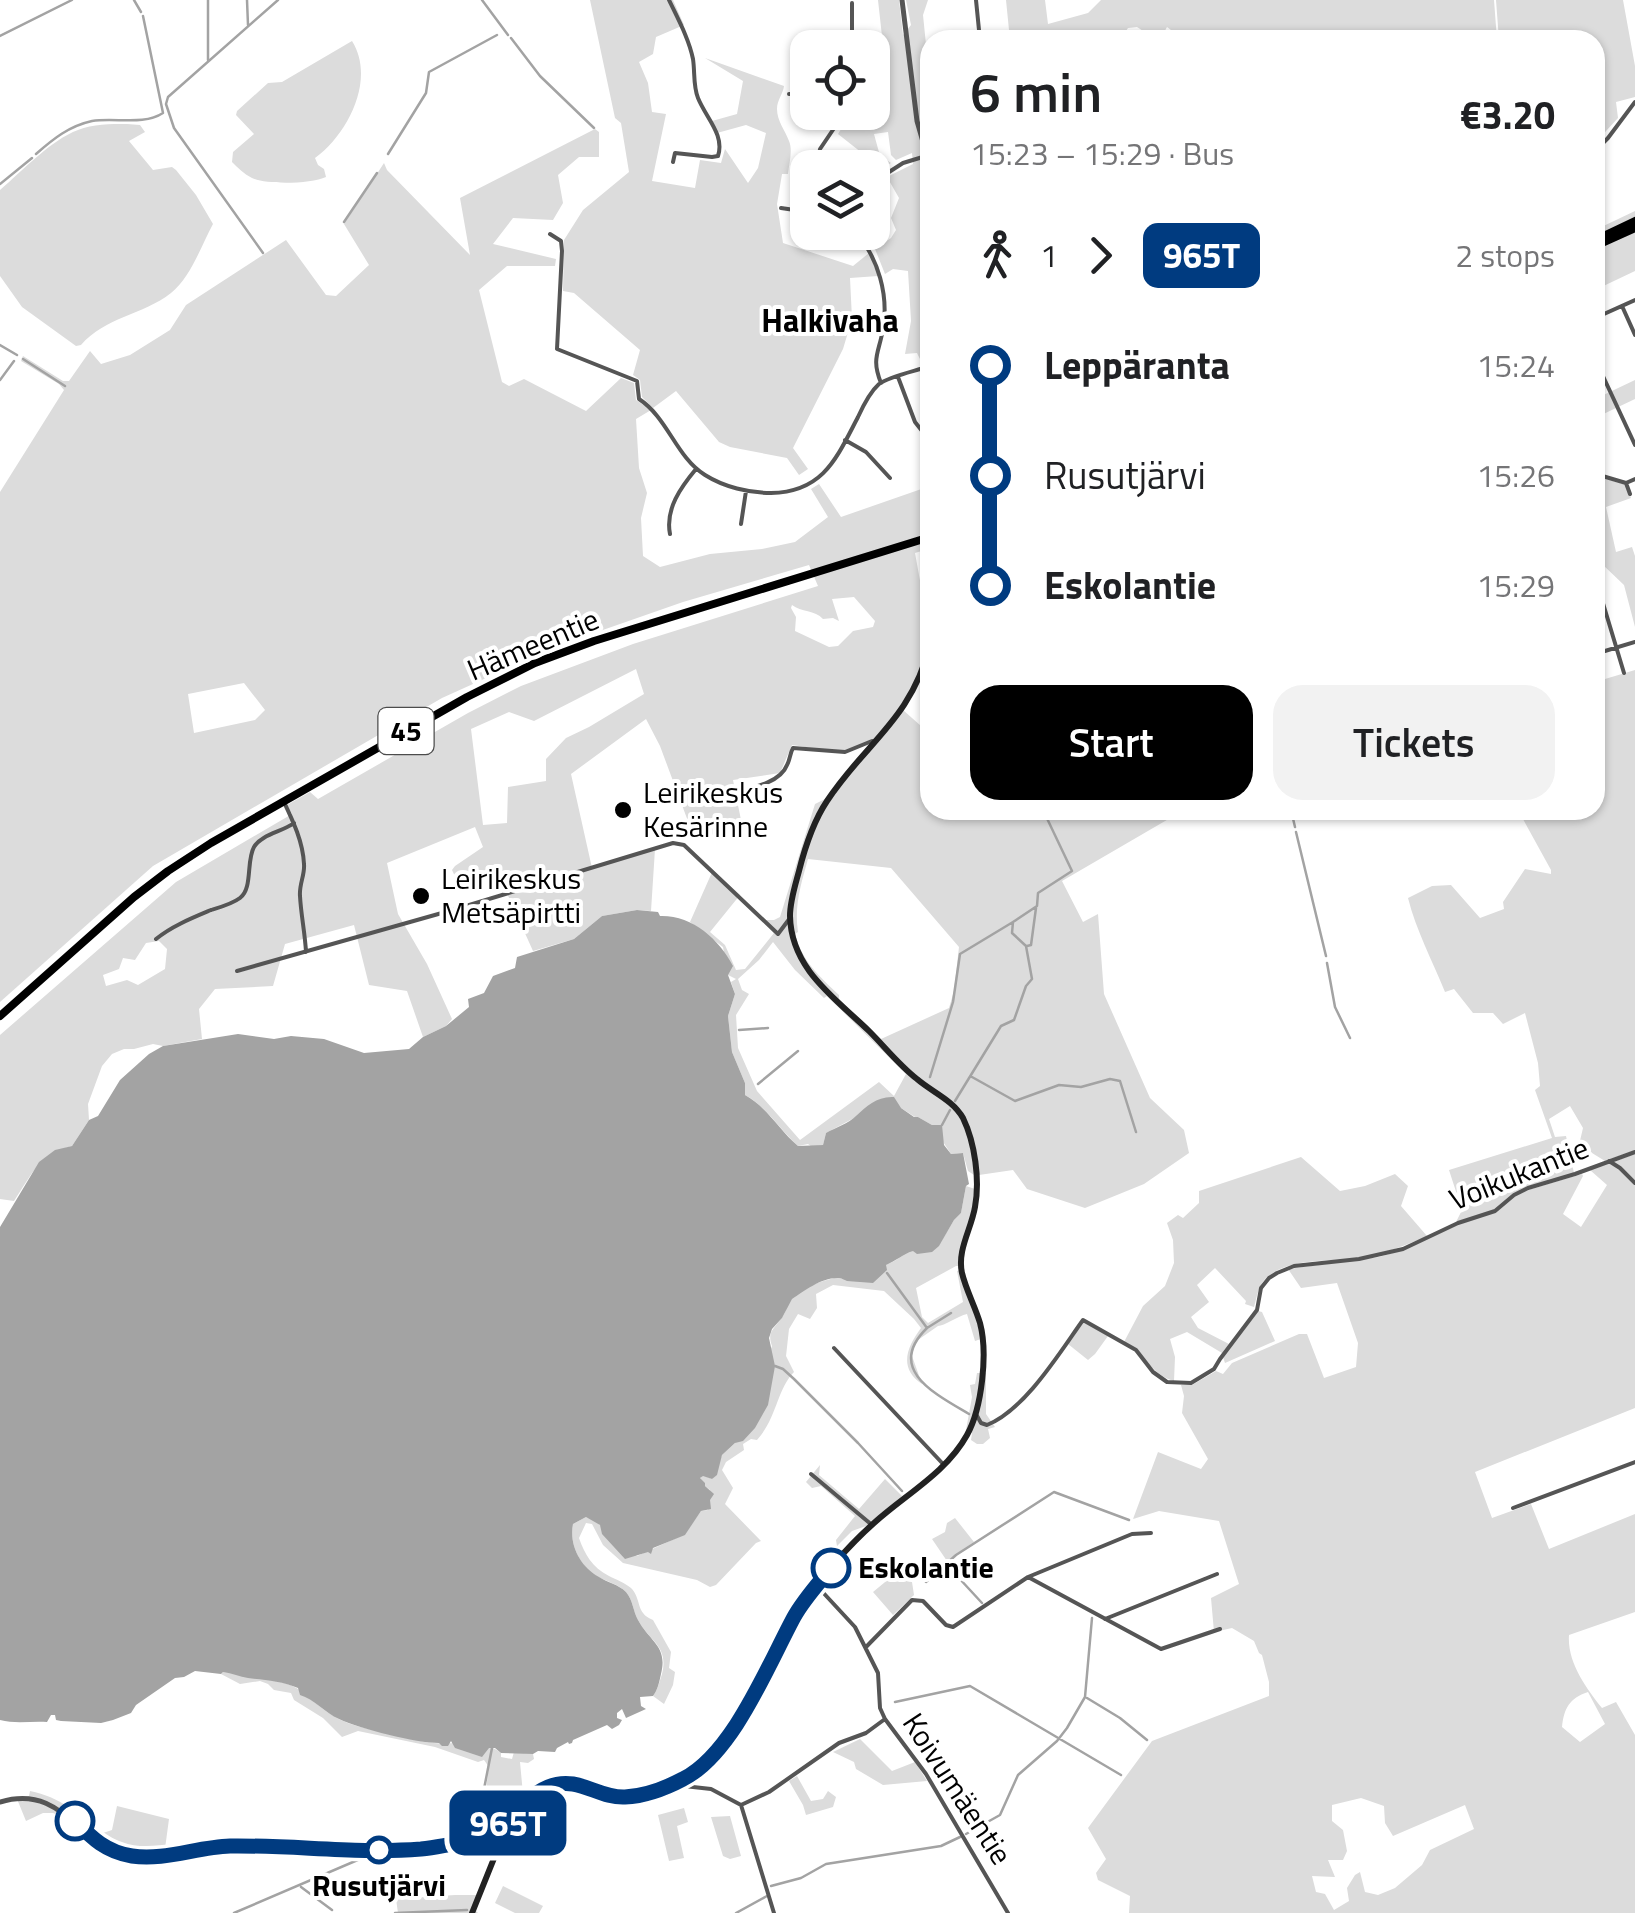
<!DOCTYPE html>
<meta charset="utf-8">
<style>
body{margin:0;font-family:"Titillium Web",sans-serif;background:#f2f2f2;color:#202124;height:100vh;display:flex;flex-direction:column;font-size:38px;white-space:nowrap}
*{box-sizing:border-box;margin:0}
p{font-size:32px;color:#757577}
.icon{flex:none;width:55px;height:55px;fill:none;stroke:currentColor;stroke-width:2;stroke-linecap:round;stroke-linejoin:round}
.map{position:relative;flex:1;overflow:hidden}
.side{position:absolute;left:920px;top:30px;width:685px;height:790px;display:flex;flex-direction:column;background:#fff;border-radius:30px;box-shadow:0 2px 8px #0004}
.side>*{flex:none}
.badge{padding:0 20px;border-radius:15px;font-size:35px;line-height:65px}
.controls{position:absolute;left:790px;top:30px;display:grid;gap:20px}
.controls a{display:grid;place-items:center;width:100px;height:100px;border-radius:20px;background:#fff;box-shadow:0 2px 8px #0004;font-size:50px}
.map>.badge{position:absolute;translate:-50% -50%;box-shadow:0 0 0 5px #fff}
.legs{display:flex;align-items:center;gap:15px;height:110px;padding:0 50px;font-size:32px}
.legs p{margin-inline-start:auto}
.overview{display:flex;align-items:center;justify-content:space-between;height:170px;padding:0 50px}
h1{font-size:55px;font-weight:600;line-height:75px}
.button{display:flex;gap:20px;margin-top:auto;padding:20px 50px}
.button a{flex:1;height:115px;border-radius:30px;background:#000;color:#fff;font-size:40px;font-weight:600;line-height:115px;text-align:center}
.button a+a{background:#f2f2f2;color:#202124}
ul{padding:0 50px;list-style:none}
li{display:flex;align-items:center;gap:35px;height:110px;font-size:38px}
li i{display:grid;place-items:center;width:15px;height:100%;margin:0 12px;background:currentColor}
li i::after{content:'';width:25px;height:25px;margin:-12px;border:8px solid;border-radius:50%;background:#fff}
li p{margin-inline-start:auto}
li:first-child i{background:linear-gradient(#0000 50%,currentColor 0)}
li:last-child i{background:linear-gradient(currentColor 50%,#0000 0)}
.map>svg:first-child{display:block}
.green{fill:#dcdcdc;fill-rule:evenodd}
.water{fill:#a3a3a3}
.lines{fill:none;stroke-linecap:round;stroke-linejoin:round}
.stream{stroke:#a3a3a3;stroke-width:2.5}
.minor{stroke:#555;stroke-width:4}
.tertiary{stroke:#555;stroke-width:5}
.secondary{stroke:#222;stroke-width:6}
.primary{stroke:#000;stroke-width:8}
.line-1-casing{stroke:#fff;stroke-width:22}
.line-1{stroke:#003b80;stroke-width:15}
.poi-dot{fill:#000;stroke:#fff;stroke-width:4}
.stop-1-dot{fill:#fff;stroke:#003b80;stroke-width:5}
.labels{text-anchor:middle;stroke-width:8;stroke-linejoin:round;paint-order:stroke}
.shield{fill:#fff;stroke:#4c4c4c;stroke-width:2.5}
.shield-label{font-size:28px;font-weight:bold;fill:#000}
.street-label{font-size:30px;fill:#000;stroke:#fff}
.poi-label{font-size:30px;fill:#000;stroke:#fff;text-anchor:start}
.stop-label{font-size:30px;font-weight:bold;fill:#000;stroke:#fff;text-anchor:start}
.neighbourhood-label{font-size:32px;font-weight:bold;fill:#000;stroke:#fff}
</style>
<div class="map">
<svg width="1635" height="1913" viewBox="0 0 1635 1913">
<rect width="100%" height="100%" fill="#fff"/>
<path class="green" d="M590,0H673L684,25L656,37L653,54L639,62L648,83L652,112L666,114L652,181L695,188L700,160L721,163L725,149L748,183L758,168L766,133L746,125L717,133L712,121L737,114L743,81L705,58L784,86C783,94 777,100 777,109C777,121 785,130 789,141C793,150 789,164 788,174H782L777,204L783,243L853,266L869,253L878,276L850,278L852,319L843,349L793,448L808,469L799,475L787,458L730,447L719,442L676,391L653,408L642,397L640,380L633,375L640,350L574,293L563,291L564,240L583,210L629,172L621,123L615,118Z
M878,0H899L903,35L911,25L906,0H928L923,15L930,84V355L920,359L917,353L905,354L911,321L908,271L893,269L885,274L875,249L891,238L896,230L891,218L899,198L887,177L913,164L912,153L896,160L891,155L888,132L874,134L880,156L891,163L881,168L838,134L851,113L872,112L873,109L890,108Z
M1006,0H1045L1048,24L1088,13L1101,0H1494L1497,40H1175L1168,37L1171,30L1167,27L1160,40H1157L1137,27L1128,28L1120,40H1010Z
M1496,0H1623L1635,66V97L1616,102L1618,118L1595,143V40H1499Z
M352,41C376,79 348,134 315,158L318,165L324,169L326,177C311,184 266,185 252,178C244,174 238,168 232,162L233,152L254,134L236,115L237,111L268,83L282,82Z
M127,124L140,125L145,132L129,141L153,170L172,167L176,170L196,195L213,224C201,246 191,277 171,293C143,315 105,317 81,345L76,346L22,307L0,276V190C22,171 51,140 78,130C93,124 110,124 127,124Z
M595,129L599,132V157H579L558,175L563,203L553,220L513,218L493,244L556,259L555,266H507L479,290L502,382L509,386L524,379L586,411L621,378L634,383L636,400L651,410L636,419L639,468L647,493L641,518L643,556L660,567L710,554L762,549L795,542L828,517L811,489L819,484L841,517L930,486V585L928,549L915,553L927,619L924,623C935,659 918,678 903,710L930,734V810H1184L1062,881L1083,922L1098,914L1104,994L1150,1098L1184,1130L1189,1153L1144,1184L1085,1208L1027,1189L1013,1170L979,1175L960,1266H956L916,1288L922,1317L928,1323L963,1302L957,1271L960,1270L977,1322L981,1339L975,1341L967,1314C958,1316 944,1326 938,1326L915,1342L912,1356L922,1384C898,1368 907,1347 921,1328L914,1319L884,1291L833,1285L816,1294L817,1308L810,1319L798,1314L789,1329L786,1356L794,1372C777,1389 777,1418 757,1440L751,1439L743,1444L744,1450L726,1462L722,1470L733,1488L725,1504L761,1541L756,1543L716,1585L710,1587L697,1580L623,1563L603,1545L592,1524L586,1523L579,1538C585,1555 592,1567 609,1576C615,1579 625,1583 631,1588C642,1599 635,1613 653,1620L671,1652L669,1668L675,1672L673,1685L664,1704L653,1696C658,1689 659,1683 662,1674C669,1646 650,1642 638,1620C633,1611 633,1600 626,1592C618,1584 608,1582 598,1577C580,1566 569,1545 573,1524L586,1517L593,1519L637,1556L685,1534L701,1511L708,1510L710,1490L705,1486L700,1478L703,1475L712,1479L722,1455L735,1443L772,1346C767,1332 773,1330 781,1319C786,1313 787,1304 792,1298C805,1280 866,1272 888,1264C896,1261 901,1256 908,1253C917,1248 929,1248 939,1245L954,1220L961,1213L966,1186L975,1189L974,1175L968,1171L963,1153L951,1154L932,1125L918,1117H915L901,1108L856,1117L826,1133L823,1145L812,1147L808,1144L798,1146C780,1130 767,1107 745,1095V1083L732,1052L728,1016L735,994L731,982L736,979L728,975L723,947L690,922L713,870L740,895L710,932L725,945L736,970L745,969L774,933L766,920H774L780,917L815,804L825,799L874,740C864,741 860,746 851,749C833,754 810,747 792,745L780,773L733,780L742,825L695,840L660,746L646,719L571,774L592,868L655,849L651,911L637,910L602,916L574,939L533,951L496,869L462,891L452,870L455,866L483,847L475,827L387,863L398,914L427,964L452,1019L446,1026L423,1037L407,991L369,985L354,925L285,944L273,986L215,989L199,1009L202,1039L163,1046L153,1044L134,1049H124L112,1054L102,1066L88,1104L89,1120L72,1146C39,1154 32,1174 14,1201L0,1199V1035L176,882L292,814L287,805L310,792L318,799L468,713L521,686L633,644L818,586L809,565L683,602L557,646L442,698L153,866L0,1002V492L64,390L59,384L21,361L23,356L63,381H69L90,351L101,364L130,355L170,330L186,305L286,240L326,295L336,296L369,265L344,224L384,163L387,170L470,255L460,198ZM854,597L875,621L873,627L853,631L838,646L829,647L795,631L796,617L791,608L792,605C801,612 815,610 823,619L833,618L839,621L832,599ZM636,669L644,694L589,727L566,738L546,759V781L508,787L507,823L483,825L471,729L509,712L534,721ZM244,683L265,710L255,720L194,733L188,694ZM808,859L891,868L959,947L954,991L949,1008L881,1039L839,999V995C819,976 802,961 795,934L798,932C794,906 801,884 808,859ZM159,941L167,949L165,969L138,985L127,980L106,986L103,975L119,969L123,958L135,960L146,943ZM773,942L795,970L824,998L827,996L906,1074L894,1096L879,1082L800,1140L757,1091L738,1048L736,1015L749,994L742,990L738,979L759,960Z
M1635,211V271L1595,290V230Z
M1635,380V399L1595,418V399Z
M1599,477L1626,485L1631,498L1606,507L1616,552L1632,547L1635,556V627L1624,585L1602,564L1595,566V478Z
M1635,670V1150L1605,1161L1579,1145L1583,1128L1570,1106L1549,1119L1555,1137L1566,1136L1574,1173L1527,1187L1494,1210L1456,1222L1462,1210L1449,1170L1552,1138L1535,1090L1540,1086L1538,1063L1525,1013L1503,1024L1493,1013H1473L1454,989L1445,992C1432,960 1416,930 1408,898L1432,886L1451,885L1480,918L1504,909L1503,902L1525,869L1551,874V870L1518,810H1595V682Z
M1635,1154V1408L1475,1472L1492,1518L1531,1504L1549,1549L1635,1514V1612L1569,1635C1567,1662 1586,1688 1602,1708L1616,1702L1635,1735V1913H1129L1130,1896L1098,1880L1096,1873L1106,1859L1088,1828L1152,1741L1269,1696V1682L1262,1655L1259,1653L1254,1641L1232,1628L1214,1632L1211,1598L1239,1584L1219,1521L1159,1511L1133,1519L1158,1452L1201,1469L1208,1459L1182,1413L1184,1396L1181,1385H1192L1216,1371L1223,1374L1232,1363L1299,1334H1307L1324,1378L1356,1367L1358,1343L1337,1283L1301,1288L1288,1269L1379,1257L1403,1250L1457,1225L1495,1212L1515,1196L1528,1190L1582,1174L1583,1176L1563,1214L1581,1227L1607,1185L1590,1170ZM1588,1692L1605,1724L1580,1742L1562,1727C1564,1709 1569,1698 1588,1692ZM1361,1798L1384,1806L1385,1823L1393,1836L1465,1805L1474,1829L1430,1850L1422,1865L1395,1888L1378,1895L1365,1892L1360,1872L1355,1875L1347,1888L1349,1901L1334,1910L1325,1894L1316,1892L1312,1876L1335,1877L1328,1860H1343L1347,1851L1343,1830L1332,1821V1805Z
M1301,1157L1340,1191L1365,1186L1395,1174L1408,1186L1401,1206L1427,1236C1405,1246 1383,1254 1359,1258C1330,1262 1290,1257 1266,1278C1258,1286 1257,1297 1254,1307L1245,1304L1246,1301L1215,1268L1197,1285L1209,1302L1191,1317L1198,1328L1229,1344L1222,1353L1187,1332L1170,1339L1175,1357L1174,1381C1153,1376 1143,1353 1124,1342L1143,1306L1165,1286L1174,1263L1173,1240L1167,1223L1178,1215L1183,1218L1199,1203V1191Z
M1258,1311L1262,1312L1275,1341L1225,1363L1223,1357Z
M1084,1322L1108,1336L1095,1354L1088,1360L1068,1344Z
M977,1373H986V1414L995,1427L988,1429L990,1438L983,1444H977L971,1440L972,1433L966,1430L972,1397L970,1385L975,1384Z
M820,1465L819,1475L859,1509L885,1479L902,1496L866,1526L852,1531L837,1546L836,1540L855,1516L821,1486L812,1488L806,1482Z
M955,1518L974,1542L947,1561L932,1539L945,1532L947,1523Z
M902,1568L912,1582L914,1595L893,1615L873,1592Z
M223,1672C239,1674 287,1680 298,1689C311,1698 321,1709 335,1717C356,1729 387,1732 410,1738C418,1740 426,1743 433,1743C452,1744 487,1740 501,1753V1757L512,1759L514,1752L533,1754L534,1759L528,1763L520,1762L524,1805L511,1822L503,1843L472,1836L487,1828L496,1804L485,1796L489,1767L484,1760L478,1762L435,1747L358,1731L342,1737L323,1718L294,1700L291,1693L274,1690L268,1684L260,1681L240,1684L221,1674Z
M860,1739L892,1771L915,1762L927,1781L883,1785L856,1769L854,1762L833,1752Z
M797,1776L811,1801L823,1799L828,1791L836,1797L833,1807L806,1815L803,1805L789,1781Z
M30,1791C60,1797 79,1813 100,1834L112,1830L117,1806L169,1819L164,1856L141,1857L93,1846L65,1818L53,1813H43L26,1821L17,1799L29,1796Z
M684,1808L688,1822L677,1826L684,1858L669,1861L658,1815Z
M730,1816L741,1856L730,1859L723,1856L711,1817Z
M503,1886L543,1906L539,1913H515L495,1903Z
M455,1895H481L474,1909L478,1913H398L396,1899Z"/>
<path class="water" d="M637,910L658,912L660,916C692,915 719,939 733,966L728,975L735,994L728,1016L732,1052L745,1083V1095C767,1107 779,1130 798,1146L823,1145L826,1133C835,1128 849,1123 856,1116C867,1106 877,1096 894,1097L901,1108L914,1117H918L932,1125H942L944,1145L951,1154L963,1153L969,1184L966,1186L961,1213L954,1220L939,1246L932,1252L917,1254L913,1251C903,1254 896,1261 886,1265L887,1270L873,1283C865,1282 855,1282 847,1281C844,1280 842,1278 839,1278C822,1277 804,1291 792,1299L782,1318L772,1329L769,1338L775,1366L768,1405L755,1428L743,1441L735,1443L722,1455L717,1475L712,1479L703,1476L700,1478L705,1483V1486L714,1494L710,1500L711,1509L701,1511L685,1535L653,1548L651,1554L648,1552L625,1559L602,1534L600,1525L586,1517L573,1524C569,1545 580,1566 599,1577C608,1583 618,1584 626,1592C633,1600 633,1611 638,1620C650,1642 668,1646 661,1674C659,1683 658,1689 653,1696L640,1697L641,1706L646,1709L626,1718L622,1709L617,1713V1718L622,1720L619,1725L612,1729L607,1725L573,1740L572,1743L569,1744L568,1742L557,1748L555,1752L538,1751L533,1754L501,1753L495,1748H489L482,1757L455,1748L451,1741L448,1746H442L439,1743C416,1743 361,1729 339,1719C325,1713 314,1699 300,1695L298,1688C282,1681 265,1680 248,1678C240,1677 232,1673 223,1672L221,1674L195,1671L184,1677L175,1678L136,1705L131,1713L113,1720L101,1723L61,1721L56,1720L55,1715H51L47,1722C31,1721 15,1724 0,1720V1227L39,1162L55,1150L72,1146L89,1120L98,1116L120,1080L149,1054L163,1046L238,1034L274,1039L291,1036L324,1039L364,1053L409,1049L423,1037L446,1026L469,1007L468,999L484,993L493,976L515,968L517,957L574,939L602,916Z"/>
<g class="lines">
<path class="stream" d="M134,0L141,12
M247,0L248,25
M482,0L508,35
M0,36L72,0
M511,38L540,76L594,128
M208,60V0
M36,154C53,139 69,126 92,121C115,117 143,126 163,113L143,16
M388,154L426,93L429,72L497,35
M0,184L32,158
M344,222L377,173
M263,253L174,128L166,104L168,97L278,0
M0,345L17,355
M23,359L65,386
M0,380L14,361
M1291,810L1295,827
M1296,832L1326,956
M1027,946L1031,945L1036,908
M1327,963L1335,1007L1350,1038
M739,1030L768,1028
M930,1077L953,1002L960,954L1013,922
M972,1077L1015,1101L1059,1085L1081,1087L1110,1079L1120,1081L1136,1132
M758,1084L798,1051
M955,1101L1001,1026L1014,1020L1026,986L1032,979L1026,946L1012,933L1013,922L1037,906L1038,893L1072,871L1043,810
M942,1125L950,1110
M887,1273L927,1328C885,1369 935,1394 969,1414
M927,1328L951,1313
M775,1366L783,1369L794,1379L858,1443L902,1491
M946,1564L982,1603
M926,1582L956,1555L1054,1492L1129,1520
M1087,1698L1120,1718L1147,1740
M895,1702L970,1686L1121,1775
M966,1834L1000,1815L1018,1775L1057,1741L1067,1728L1085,1697L1092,1618
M475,1835L492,1748
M771,1886L801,1878L826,1864L941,1846L960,1837
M301,1887L332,1910
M234,1913L367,1856
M395,1913L467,1910
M736,1913L767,1896"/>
<path class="minor" d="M669,0C678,19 689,39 693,59C695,72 693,86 698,98C706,118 725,135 718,156L712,157L675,153L673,162
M976,0L980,40
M852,3V48
M789,94H808
M1595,151L1608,138L1635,102
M817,168L820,149L845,112
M872,183L903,163L926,156
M781,208L808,212
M857,232C878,260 889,294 883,329C879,353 871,358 881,383
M550,234L561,241L562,251L557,349L637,381L639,399C668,418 676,457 705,475C724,487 749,493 771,493C824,492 837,457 858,417C863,406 870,392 879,384C890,376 916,371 930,366
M1622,306L1635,335
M1595,318L1635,300
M1595,359L1635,445
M898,377L915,422L930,441
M845,440L866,452L890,478
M1595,469L1599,475L1626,483L1635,479
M1626,483L1630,494
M741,524L746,491
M670,534C665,509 681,487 696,469
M1595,600H1602L1624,673
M1595,654L1635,642
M740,789C756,788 781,781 787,765C790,760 790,753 793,748L845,752L872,741
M284,802C293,821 303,842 304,864C305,875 299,884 300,896C301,915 305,933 306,952
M156,939C172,926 192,918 211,910C221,907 232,904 240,898C253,888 246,861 254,847C262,834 282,832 294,823
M237,971L456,909L673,843L684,845L778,934L790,918
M1609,1161L1620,1168L1635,1183
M834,1348L944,1465
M976,1414L981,1423L987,1425C1025,1410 1060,1352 1083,1320L1136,1350L1153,1372L1167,1382L1191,1383L1214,1369L1220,1359L1257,1310L1261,1288L1269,1278L1277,1273L1294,1266L1359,1259L1403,1249L1458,1223L1495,1211L1514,1195L1528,1188L1575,1174L1635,1152
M811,1474L872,1525
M1513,1508L1635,1462
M1028,1577L1132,1534L1151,1533
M817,1586L855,1627L878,1673L880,1708L885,1719L926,1774L1008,1913
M1105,1619L1217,1574
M866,1647L912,1600L923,1601L946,1625L953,1627L1028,1577L1161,1649L1220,1629
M681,1780L684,1786L711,1789L741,1805L774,1913
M741,1805L769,1792L839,1743L866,1733L885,1719"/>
<path class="tertiary" d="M902,0L917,121L930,166
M0,1802C64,1783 77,1846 128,1856C161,1862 195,1847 228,1846C248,1845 269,1848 289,1849C332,1851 377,1852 420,1849C449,1847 476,1839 503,1835
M480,1841L499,1847"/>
<path class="secondary" d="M923,539L930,613
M472,1913L509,1821L527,1801L553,1787L568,1783L613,1796L637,1795L681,1780L705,1763L727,1738L800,1608C821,1578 847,1547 874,1523C906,1494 946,1473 967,1435C982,1408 988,1353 980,1323C975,1306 966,1290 962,1273C957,1250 971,1230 975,1207C980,1180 975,1143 963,1118C953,1100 932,1092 917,1079C899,1065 885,1047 869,1031C835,998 791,969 790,916C790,901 795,886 799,871C805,847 813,822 827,801C866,742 911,720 930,645"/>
<path class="primary" d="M1595,240L1635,221
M1595,246L1635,228
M0,1016L134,897L168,871L211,843L467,697L535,663L594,641L930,537"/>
</g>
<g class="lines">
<defs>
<path id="line-1" d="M75,1821C92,1838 106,1852 132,1856C164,1861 197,1847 230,1846C294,1845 357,1854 421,1849C449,1846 476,1839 504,1834C514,1809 542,1779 573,1784C591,1787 606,1798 625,1797C644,1796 666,1788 683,1779C733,1754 768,1665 794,1617C804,1599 818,1584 831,1568"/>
</defs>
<use href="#line-1" class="line-1-casing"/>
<use href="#line-1" class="line-1"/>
</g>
<g class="poi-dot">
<circle cx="623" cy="810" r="10"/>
<circle cx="421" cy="896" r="10"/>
</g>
<g class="stop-1-dot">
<circle cx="831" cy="1568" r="18"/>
<circle cx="75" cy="1821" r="18"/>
<circle cx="379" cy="1850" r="12"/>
</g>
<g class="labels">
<rect class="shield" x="378.5" y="708" width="55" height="46" rx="8"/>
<g class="shield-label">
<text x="406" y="741">45</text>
</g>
<g class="street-label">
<text transform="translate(533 645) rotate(-23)" y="10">Hämeentie</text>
<text transform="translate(1519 1174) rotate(-22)" y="10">Voikukantie</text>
<text transform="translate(957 1789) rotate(57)" y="10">Koivumäentie</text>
</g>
<g class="poi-label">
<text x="643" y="803">Leirikeskus<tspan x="643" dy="34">Kesärinne</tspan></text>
<text x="441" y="889">Leirikeskus<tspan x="441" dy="34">Metsäpirtti</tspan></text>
</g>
<g class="stop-label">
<text x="858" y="1578">Eskolantie</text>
<text x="379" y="1896" text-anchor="middle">Rusutjärvi</text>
</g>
<g class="neighbourhood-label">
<text x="830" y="332">Halkivaha</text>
</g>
</g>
</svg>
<div class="controls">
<a><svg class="icon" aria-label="locate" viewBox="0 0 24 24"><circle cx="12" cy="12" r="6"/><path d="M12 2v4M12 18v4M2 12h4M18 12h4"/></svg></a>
<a><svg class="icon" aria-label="layers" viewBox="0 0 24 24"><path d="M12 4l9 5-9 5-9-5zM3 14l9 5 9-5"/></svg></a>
</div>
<b class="badge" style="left:508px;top:1823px;background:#003b80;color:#fff">965T</b>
<section class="side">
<div class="overview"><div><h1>6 min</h1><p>15:23 – 15:29 · Bus</p></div><b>€3.20</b></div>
<div class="legs"><svg class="icon" aria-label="walk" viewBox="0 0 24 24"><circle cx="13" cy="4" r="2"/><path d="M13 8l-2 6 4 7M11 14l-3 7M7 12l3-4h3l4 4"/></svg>1<svg class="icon" aria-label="forward" viewBox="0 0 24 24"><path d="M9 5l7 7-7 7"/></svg><b class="badge" style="background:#003b80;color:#fff">965T</b><p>2 stops</p></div>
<ul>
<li><i style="color:#003b80"></i><b>Leppäranta</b><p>15:24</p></li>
<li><i style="color:#003b80"></i><span>Rusutjärvi</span><p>15:26</p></li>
<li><i style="color:#003b80"></i><b>Eskolantie</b><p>15:29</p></li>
</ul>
<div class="button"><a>Start</a><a>Tickets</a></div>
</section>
</div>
